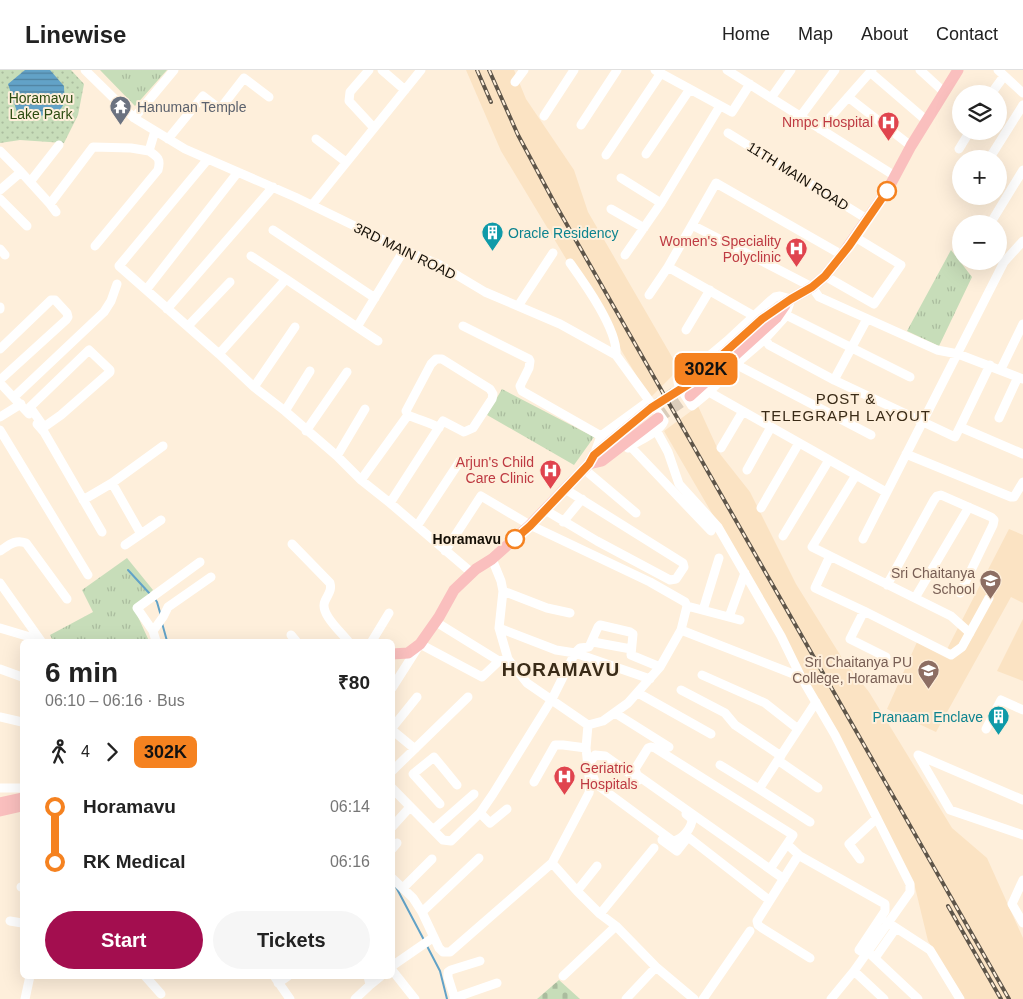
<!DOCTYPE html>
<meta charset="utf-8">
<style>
body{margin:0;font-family:Arial,sans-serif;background:#f6f6f6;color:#222;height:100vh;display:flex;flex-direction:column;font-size:19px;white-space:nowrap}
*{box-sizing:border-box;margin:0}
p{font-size:16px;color:#767676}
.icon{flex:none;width:28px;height:28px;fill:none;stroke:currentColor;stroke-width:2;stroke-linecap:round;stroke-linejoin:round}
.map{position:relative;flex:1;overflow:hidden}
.sheet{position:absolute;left:20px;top:569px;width:375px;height:340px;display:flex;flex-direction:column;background:#fff;border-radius:8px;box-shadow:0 5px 20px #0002}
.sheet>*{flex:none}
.badge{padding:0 10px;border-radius:8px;font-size:18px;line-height:32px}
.tools{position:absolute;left:952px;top:15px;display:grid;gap:10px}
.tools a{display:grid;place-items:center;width:55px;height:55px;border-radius:50%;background:#fff;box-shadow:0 5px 20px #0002;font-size:25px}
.map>.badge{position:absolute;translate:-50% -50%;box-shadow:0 0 0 2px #fff}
.legs{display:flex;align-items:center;gap:8px;height:55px;padding:0 25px;font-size:16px}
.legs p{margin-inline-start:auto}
.overview{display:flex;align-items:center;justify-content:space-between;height:85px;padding:0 25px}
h1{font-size:28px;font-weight:700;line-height:38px}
.button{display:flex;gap:10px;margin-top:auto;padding:10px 25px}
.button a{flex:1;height:58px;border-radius:30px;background:#a30e4f;color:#fff;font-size:20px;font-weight:700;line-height:58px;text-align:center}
.button a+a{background:#f6f6f6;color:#222}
ul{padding:0 25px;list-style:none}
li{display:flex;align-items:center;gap:18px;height:55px;font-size:19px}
li i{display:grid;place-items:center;width:8px;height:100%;margin:0 6px;background:currentColor}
li i::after{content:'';width:12px;height:12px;margin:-6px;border:4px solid;border-radius:50%;background:#fff}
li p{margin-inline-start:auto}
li:first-child i{background:linear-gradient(#0000 50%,currentColor 0)}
li:last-child i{background:linear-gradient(currentColor 50%,#0000 0)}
header{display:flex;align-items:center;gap:30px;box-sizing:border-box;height:70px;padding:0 25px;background:#fff;border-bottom:1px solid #e0e0e0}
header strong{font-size:24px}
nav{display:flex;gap:28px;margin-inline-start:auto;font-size:18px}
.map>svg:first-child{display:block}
.built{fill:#fbe3c3}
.grass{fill:url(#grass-tufts)}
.cemetery{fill:url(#cemetery-stones)}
.park{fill:url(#park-dots)}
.water{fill:url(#water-rules)}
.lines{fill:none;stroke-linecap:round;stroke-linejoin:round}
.stream{stroke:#62a2c7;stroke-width:2}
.major-tunnel{stroke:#dbcdbb;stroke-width:11;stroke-dasharray:11 5.5;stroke-linecap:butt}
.minor{stroke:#fff;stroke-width:9}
.major{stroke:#fabfbe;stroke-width:11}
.rail-casing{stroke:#5e5549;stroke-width:4}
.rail{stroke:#feefdb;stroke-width:2;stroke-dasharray:5.5;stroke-linecap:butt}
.line-1-casing{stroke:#fff;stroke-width:11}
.line-1{stroke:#f58220;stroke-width:8}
.stop-1-dot{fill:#fff;stroke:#f58220;stroke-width:2.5}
.labels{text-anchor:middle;stroke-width:4;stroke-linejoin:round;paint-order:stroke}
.park-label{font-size:14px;fill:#2b4b11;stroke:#feefdb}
.worship-label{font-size:14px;fill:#5b616d;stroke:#feefdb;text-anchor:start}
.health-label{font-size:14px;fill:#be3a42;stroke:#feefdb;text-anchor:end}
.street-label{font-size:14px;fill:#150f06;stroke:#feefdb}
.culture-label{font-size:14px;fill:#0d838f;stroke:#feefdb;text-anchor:start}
.stop-label{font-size:14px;font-weight:bold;fill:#150f06;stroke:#feefdb;text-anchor:end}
.education-label{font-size:14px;fill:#785e54;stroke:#feefdb;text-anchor:end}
.neighbourhood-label{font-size:15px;letter-spacing:1px;fill:#3a2b17;stroke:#feefdb}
.district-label{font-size:19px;font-weight:bold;letter-spacing:1px;fill:#3a2b17;stroke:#feefdb}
</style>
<header>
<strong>Linewise</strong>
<nav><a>Home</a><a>Map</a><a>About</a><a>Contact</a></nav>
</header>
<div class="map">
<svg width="1023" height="929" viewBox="0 0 1023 929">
<defs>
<pattern id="grass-tufts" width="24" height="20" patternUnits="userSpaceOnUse" patternTransform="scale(1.25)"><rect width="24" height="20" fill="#c7ddb9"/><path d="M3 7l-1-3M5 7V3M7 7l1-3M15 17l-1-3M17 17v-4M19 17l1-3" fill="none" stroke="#aabc9e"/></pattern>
<pattern id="cemetery-stones" width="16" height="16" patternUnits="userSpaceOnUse" patternTransform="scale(1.25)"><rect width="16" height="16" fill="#c7ddb9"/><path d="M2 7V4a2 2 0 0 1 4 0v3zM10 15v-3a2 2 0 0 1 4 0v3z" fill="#aabc9e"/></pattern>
<pattern id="park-dots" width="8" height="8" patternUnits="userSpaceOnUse" patternTransform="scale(1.25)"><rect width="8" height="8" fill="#c7ddb9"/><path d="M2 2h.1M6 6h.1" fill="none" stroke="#aabc9e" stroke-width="1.8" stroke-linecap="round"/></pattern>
<pattern id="water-rules" width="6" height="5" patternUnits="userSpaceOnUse" patternTransform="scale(1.25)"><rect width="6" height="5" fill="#62a2c7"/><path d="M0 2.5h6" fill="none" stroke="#5082a0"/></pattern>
</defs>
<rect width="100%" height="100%" fill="#feefdb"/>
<path class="built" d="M466,0H514L526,29L574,100L588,142L679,299L650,328L501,81Z
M698,336L720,384L750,422L796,514L842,588L869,622L952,758L987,788L1023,868V929H964L928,871L914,813L787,572L664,361Z
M1009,459L1023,465V533L1011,527L936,662L887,639L917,572L944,585Z
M1023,549V611L997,601Z"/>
<path class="grass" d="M100,0H167L135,36Z
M951,180L972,207L939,276L907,261Z
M502,319L594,367L574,395L487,345Z
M127,488L153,520L134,538L149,571H53L50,565L93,542L82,520Z"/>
<path class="cemetery" d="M559,910L580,929H537Z"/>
<path class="park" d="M0,0H71L84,14L78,45L64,73L20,70L0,73Z"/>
<path class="water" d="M25,0H50L64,16C64,21 65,28 64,33C59,49 31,46 18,45L8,14Z"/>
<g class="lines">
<path class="stream" d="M128,500L150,524
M155,529L157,532L161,546
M162,553L167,571
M396,817L424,870
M427,876L440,901L447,929"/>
<path class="major-tunnel" d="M651,338L683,317
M658,348L690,326"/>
<path class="minor" d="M85,0L134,48L185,79L295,127L404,180L440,195L485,222L560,254L616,285L664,351C659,363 639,370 628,378
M369,0L350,22L349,31L374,58
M382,0L405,20
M655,0L732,42L750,14
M727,0L895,106
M920,0L944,22
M998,0L1023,23
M870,2L927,51
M515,12L524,0
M991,24L1004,6
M848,27L911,76
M771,28L791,0
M544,46L574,0
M800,47L835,0
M134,48L174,0
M581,55L617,0
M820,59L872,0
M728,63L867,149
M168,69L203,26L220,39L244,8L269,27
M316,69L346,92
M959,79L970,61
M0,81L21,102
M646,84L690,19
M606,85L661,3
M208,89L119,196L219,284L254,317L285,341L337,386L361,410L390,433L472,503
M989,89L1023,35
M621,108L661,133
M30,112L59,75
M0,120L21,102L50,134L93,77L131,78L149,81L155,61
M0,129L27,156
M50,134L56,142
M312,135L421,0
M611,139L644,158
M990,154L1023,100
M692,155L812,217L819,227L937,280L958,284L1023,309
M273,160L375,228
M95,176L158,100C161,89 158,87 149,81
M0,179L5,185
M625,185L661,133L720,36
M251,186L286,209
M570,193C585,214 618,260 616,285
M825,206L874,234L901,195L855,167
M146,220L238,102
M649,225L668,197
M780,226L791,229L785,247L765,269L738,292L709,322L692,336L679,316L678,312L727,271L770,231L775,227Z
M518,236L553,183
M0,237V239
M167,239L273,117
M786,245L910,307
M754,246L668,197L716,113L842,185
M188,256L230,212
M463,256L529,289L530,291L529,298L520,316L522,321L601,366
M357,257L378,271
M686,260L710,220
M765,269L769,275L834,310L955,367L960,357
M0,279L51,230H55L67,243L68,247L66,250L0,310
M219,284L286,209L357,257L404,180
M738,292L741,297L871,365
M990,295L960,357L1023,384
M1001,299L1023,254
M834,310L867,249
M0,313L29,344
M254,317L295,257
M709,322L886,422
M14,327L104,242L111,231L117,214
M27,341L30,337L89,280L110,300V302L61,345L44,357L30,337
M285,341L310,301
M408,345C416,349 434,354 439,358
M0,347L21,334
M999,348L1018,307
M37,354L44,362L102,462
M0,360L88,505
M656,360L668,382L679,414L718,457L781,566L801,607L835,665L910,814V822L854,901L831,929
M306,361L347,302
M630,376L711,461
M721,378L743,341
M906,384L1011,427H1014L1023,412
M594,385L601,366L649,331
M337,386L365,339
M584,399L636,443
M747,400L771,357
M856,405L812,477L951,546L970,563
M361,410L408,345L406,341L431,294L436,289H442L490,319L493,324L492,329L473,358L464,362L443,351L390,433
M112,413L141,464L161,450
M83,430L112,413L163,376
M761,438L799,373
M545,440L597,471L670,510L676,509L684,497L683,493L565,419
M563,452L582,429
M417,456L460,391
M783,466L829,390
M863,469L1004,192L1023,171
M292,474L330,513C332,521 328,524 325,531C319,543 341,562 348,571
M125,475L141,464
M0,481C9,475 15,469 26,473L67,529
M445,481L481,426L530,455L650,512L685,532L687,536L681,560L660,597L628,633L603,651L588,655
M830,486L815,518L864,541L951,585L962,577L989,528
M492,489L501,511L503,521L499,558L508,589L527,613L588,655
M0,513L41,571
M887,515L934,430L937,426L941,425L991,447L994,450L993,455L960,523
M503,521L547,538L570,543
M915,528L969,437
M687,536L740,550
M703,540L719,488
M864,541L850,569L886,587
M729,547L745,503
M436,552L499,591
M0,558L40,570
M499,558L556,580L575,583L650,609
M681,560L801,607
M153,561L137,538L200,492
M291,565L296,571
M156,571L153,561L163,547L168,537L211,507
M372,571L389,543
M593,572L631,579
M0,599L22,607
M702,605L765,633L798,659
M392,618L420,574L482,607L499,591L508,589
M681,620L725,643L735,655L781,686
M638,623L711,664
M615,643L669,677
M0,647L22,652
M588,655L586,678L590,716L589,723L552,793L577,821L600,844L616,856L656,897L694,929
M392,658L417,627
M986,659L1001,630L1023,640
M392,660L415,679
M779,691L818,718
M720,695L759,719
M591,697L589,694L595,685L605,686L639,710
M392,701L468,627
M593,706L596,714L673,771C682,770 692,758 692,749L686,744
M534,712L555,675H563L586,678
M0,718H22
M392,718L443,770L451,771L480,743L493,724L552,629L575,583L580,578L589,577L598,557L600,555L630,562L633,564L631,585L660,597
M1023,730L918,685L950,740L1023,765
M440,734L413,704L434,687L457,715
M480,743L490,753L507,739
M810,752L759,719L816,632
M392,757L410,737
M433,760L474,724
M662,770L677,781L688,767L765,827
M392,779L397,773
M860,789L849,774L877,748
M770,799L787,774
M392,808L413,828L422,842L439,878L443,882H450L552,793
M784,809L637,705L635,699L648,678L651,677L655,678L793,765L787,774L800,786
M1023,810L1012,834L1023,853
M21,817H22
M403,818L432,789
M577,821L597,796
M422,842L479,788
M600,844L654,778
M10,851L22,853
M887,852L930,880L960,929
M867,881L918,929
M810,888L762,858L758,855L757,851L796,789L800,786L885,834V841L859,880L865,884
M875,888L896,858
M392,896L434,867
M392,900L415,929
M854,901L884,929
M145,906L161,924
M274,906L290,929
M563,906L616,856
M278,913L288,906
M370,915L381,906
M454,928L497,913
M25,929L30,906
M355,929L370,915L368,906
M455,929L448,907V902L451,900L480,891
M626,929L656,897
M703,929L750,861"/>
<path class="major" d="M683,317L692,312L762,249L791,229L812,217L825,206L842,185L887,121L911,76L958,0
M690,326L776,248L785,235
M589,394L602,391L658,348
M392,584L408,583L420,574L439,547L454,520L476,499L492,489L530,455L589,394L594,385L651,338
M0,733L22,728
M0,741L22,736"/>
<defs>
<path id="rail" d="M477,0L491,32
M489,0L518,65L554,132L1009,929
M948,836L1001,929"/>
</defs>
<use href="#rail" class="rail-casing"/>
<use href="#rail" class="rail"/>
</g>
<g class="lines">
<defs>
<path id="line-1" d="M515,469L530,456L589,394L594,385L651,338L692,312L762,249L791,229L812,217L825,206L849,176L887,121"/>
</defs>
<use href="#line-1" class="line-1-casing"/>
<use href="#line-1" class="line-1"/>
</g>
<defs>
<symbol id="temple-pin" viewBox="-11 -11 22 30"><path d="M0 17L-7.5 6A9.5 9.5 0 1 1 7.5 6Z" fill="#6b7280" stroke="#feefdb"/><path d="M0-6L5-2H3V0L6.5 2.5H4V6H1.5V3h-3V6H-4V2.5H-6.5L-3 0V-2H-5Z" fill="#fff"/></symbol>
<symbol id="hospital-pin" viewBox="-11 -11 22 30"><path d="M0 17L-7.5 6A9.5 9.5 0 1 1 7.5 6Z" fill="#e0444e" stroke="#feefdb"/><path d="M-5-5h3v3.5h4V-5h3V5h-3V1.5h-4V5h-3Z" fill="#fff"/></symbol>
<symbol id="building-pin" viewBox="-11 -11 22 30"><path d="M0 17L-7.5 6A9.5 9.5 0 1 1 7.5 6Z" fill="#0f9aa8" stroke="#feefdb"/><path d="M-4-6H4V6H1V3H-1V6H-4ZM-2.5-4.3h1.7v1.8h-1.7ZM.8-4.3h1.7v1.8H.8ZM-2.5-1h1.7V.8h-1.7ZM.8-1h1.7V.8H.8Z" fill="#fff"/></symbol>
<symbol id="school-pin" viewBox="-11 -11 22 30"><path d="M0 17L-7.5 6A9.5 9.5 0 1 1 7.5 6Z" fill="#8d6e63" stroke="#feefdb"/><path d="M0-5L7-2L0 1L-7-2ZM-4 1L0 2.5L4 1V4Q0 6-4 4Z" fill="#fff"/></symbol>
<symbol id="university-pin" viewBox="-11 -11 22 30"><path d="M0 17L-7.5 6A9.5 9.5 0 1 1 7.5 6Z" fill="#8d6e63" stroke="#feefdb"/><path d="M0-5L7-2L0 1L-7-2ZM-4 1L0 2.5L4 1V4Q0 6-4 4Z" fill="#fff"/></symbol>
</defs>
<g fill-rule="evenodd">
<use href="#temple-pin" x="108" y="24" width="25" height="34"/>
<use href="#hospital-pin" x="876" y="40" width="25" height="34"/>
<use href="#building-pin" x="480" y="150" width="25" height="34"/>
<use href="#hospital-pin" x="784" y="166" width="25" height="34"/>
<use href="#hospital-pin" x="538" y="388" width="25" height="34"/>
<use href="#school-pin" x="978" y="498" width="25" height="34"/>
<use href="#university-pin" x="916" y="588" width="25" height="34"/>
<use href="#building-pin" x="986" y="634" width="25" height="34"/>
<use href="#hospital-pin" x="552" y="694" width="25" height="34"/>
</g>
<g class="stop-1-dot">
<circle cx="887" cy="121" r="9"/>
<circle cx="515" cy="469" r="9"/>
</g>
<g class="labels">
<g class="park-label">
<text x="41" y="33">Horamavu<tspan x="41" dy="16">Lake Park</tspan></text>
</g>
<g class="worship-label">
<text x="137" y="42">Hanuman Temple</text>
</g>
<g class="health-label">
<text x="873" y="57">Nmpc Hospital</text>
<text x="781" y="176">Women's Speciality<tspan x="781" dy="16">Polyclinic</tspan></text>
<text x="534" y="397">Arjun's Child<tspan x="534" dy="16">Care Clinic</tspan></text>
<text x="580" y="703" text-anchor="start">Geriatric<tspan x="580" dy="16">Hospitals</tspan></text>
</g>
<g class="street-label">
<text transform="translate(798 106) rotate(32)" y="5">11TH MAIN ROAD</text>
<text transform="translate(405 181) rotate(26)" y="5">3RD MAIN ROAD</text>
</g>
<g class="culture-label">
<text x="508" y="168">Oracle Residency</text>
<text x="983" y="652" text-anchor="end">Pranaam Enclave</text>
</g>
<g class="stop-label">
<text x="501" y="474">Horamavu</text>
</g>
<g class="education-label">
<text x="975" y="508">Sri Chaitanya<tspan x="975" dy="16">School</tspan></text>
<text x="912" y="597">Sri Chaitanya PU<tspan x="912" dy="16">College, Horamavu</tspan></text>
</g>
<g class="neighbourhood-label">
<text x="846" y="334">POST &amp;<tspan x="846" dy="17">TELEGRAPH LAYOUT</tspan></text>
</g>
<g class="district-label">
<text x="561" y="606">HORAMAVU</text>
</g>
</g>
</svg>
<div class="tools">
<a><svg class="icon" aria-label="layers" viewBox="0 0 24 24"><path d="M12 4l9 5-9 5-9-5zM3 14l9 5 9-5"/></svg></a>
<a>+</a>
<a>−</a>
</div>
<b class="badge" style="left:706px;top:299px;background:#f58220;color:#111">302K</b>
<section class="sheet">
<div class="overview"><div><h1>6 min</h1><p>06:10 – 06:16 · Bus</p></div><b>₹80</b></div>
<div class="legs"><svg class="icon" aria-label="walk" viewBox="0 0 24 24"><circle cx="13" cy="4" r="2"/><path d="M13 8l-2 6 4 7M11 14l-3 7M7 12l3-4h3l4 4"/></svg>4<svg class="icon" aria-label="forward" viewBox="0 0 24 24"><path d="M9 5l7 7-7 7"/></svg><b class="badge" style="background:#f58220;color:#111">302K</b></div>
<ul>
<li><i style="color:#f58220"></i><b>Horamavu</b><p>06:14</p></li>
<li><i style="color:#f58220"></i><b>RK Medical</b><p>06:16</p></li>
</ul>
<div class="button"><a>Start</a><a>Tickets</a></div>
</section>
</div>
